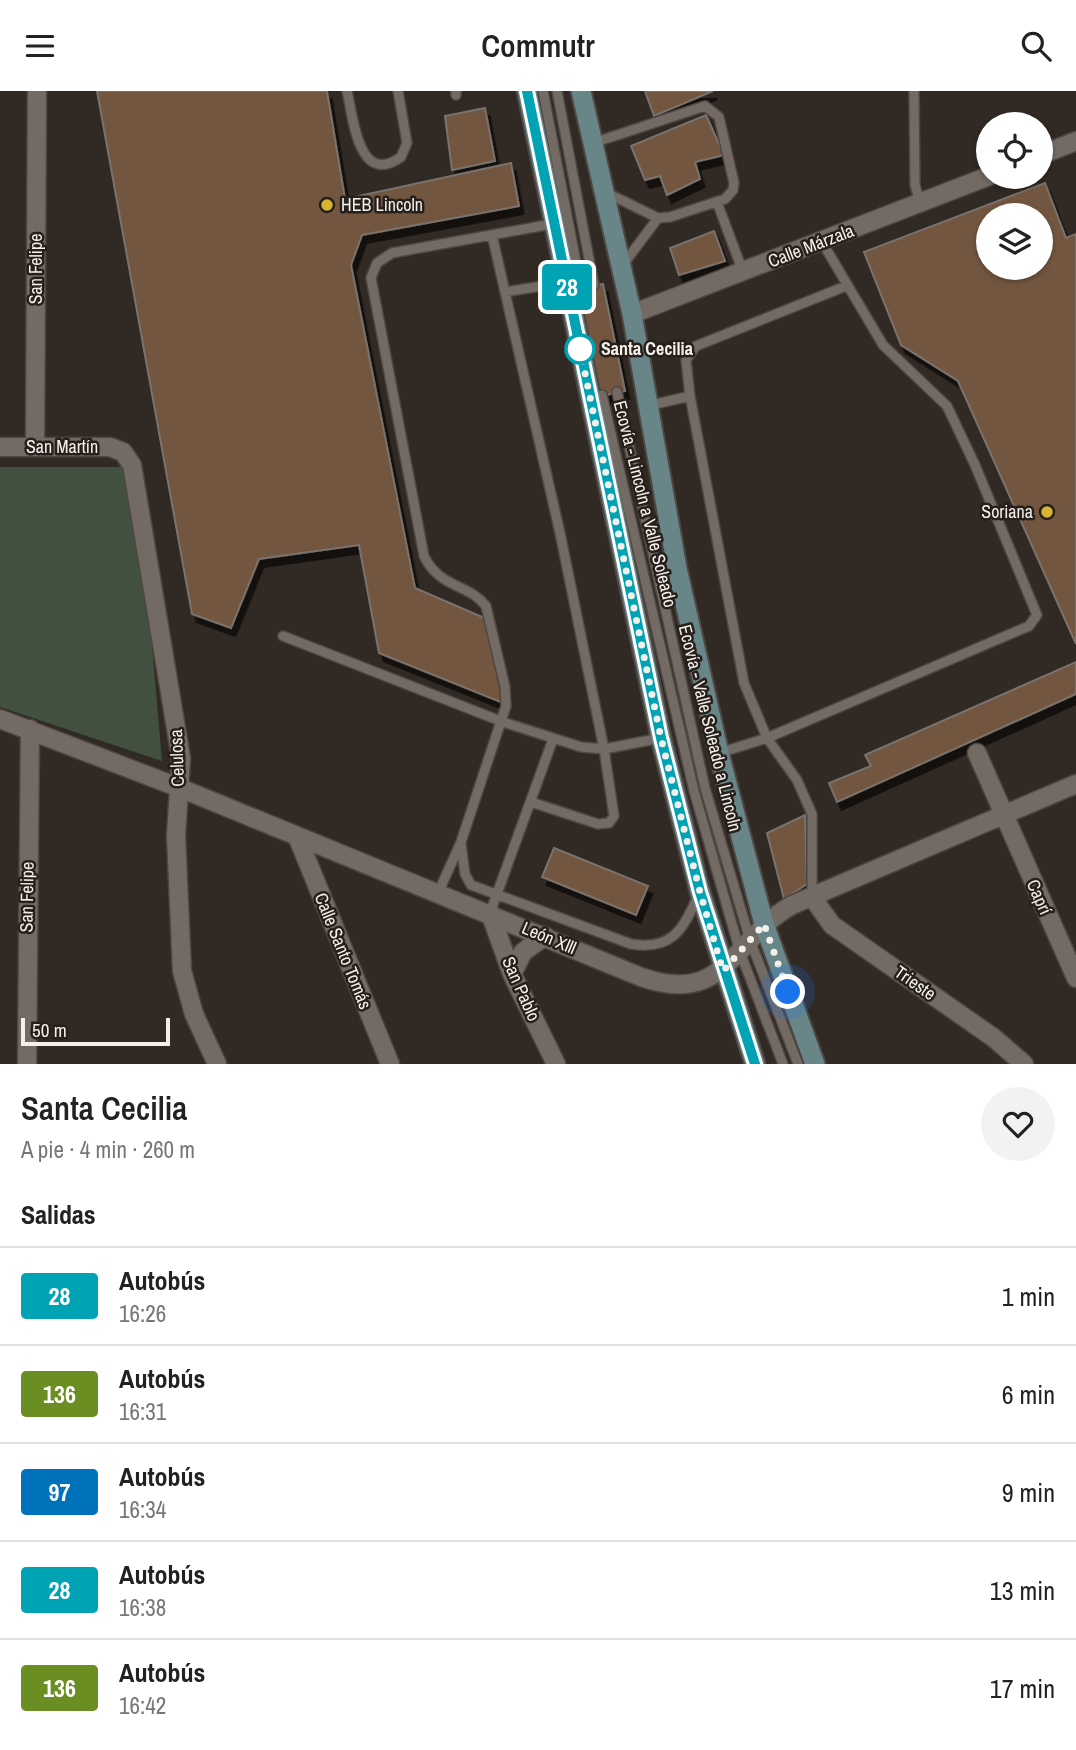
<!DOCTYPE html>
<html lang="es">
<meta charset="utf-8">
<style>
body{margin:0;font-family:"Archivo Narrow",sans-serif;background:#f2f2f2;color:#222;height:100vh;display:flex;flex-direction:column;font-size:26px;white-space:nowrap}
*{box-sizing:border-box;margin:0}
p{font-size:23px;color:#767676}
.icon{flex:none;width:38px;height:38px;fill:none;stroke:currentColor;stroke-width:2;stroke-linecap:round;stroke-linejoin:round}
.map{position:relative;height:973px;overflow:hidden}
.drawer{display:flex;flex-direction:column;background:#fff;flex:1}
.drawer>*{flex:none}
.badge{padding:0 14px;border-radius:5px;font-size:24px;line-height:46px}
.tools{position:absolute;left:976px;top:21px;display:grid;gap:14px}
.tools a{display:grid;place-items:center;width:77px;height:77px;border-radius:50%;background:#fff;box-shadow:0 2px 5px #0004;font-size:35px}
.scale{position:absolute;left:21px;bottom:18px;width:149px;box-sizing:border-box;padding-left:7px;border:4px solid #f3efeb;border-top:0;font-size:19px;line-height:24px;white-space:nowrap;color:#f3efeb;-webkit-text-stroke:5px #261f1a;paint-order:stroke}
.you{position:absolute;width:35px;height:35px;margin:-18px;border:5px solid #fff;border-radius:50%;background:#1a73e8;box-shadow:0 0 0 10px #1a73e833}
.map>.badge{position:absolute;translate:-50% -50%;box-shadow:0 0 0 4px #fff}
h2{padding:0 21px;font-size:26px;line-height:63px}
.round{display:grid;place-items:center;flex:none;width:74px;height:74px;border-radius:37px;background:#f2f2f2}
.headline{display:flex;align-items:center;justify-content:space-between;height:119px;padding:0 21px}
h1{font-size:33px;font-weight:600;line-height:52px}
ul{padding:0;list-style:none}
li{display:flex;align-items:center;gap:21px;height:98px;padding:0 21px;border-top:2px solid #e0e0e0}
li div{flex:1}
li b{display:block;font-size:26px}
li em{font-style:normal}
li .badge{min-width:77px;font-weight:700;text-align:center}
header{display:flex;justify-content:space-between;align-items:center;height:91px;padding:0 21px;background:#fff;font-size:32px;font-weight:600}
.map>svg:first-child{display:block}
.green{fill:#42513f}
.building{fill:#725640;stroke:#7a726c;stroke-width:2;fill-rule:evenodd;filter:url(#shadow)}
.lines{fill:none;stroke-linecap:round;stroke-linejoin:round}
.service-casing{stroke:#4d4642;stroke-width:12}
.minor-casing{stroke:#4d4642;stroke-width:21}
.secondary-casing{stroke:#4d4642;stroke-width:23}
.service{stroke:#726a63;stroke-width:9}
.minor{stroke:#726a63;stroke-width:18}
.secondary{stroke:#688587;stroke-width:19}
.line-casing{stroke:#fff;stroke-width:16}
.line{stroke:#00a3b4;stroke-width:10}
.walk{stroke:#f3efeb;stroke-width:7;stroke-dasharray:0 12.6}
.poi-dot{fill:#d9b334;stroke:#261f1a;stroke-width:2.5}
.stop-dot{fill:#fff;stroke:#00a3b4;stroke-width:3.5}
.labels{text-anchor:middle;stroke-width:5;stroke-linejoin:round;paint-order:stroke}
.poi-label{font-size:18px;fill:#f3efeb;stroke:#261f1a;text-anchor:start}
.street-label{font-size:18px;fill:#f3efeb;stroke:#261f1a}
.stop-label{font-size:18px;font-weight:bold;fill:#f3efeb;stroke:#261f1a;text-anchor:start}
</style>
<header><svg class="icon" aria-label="menu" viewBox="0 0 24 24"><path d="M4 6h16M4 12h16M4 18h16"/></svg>Commutr<svg class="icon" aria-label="search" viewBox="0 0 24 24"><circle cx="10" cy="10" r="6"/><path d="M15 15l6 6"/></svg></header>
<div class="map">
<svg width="1076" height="973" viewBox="0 0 1076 973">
<defs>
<filter id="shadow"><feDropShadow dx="4.5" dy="8" stdDeviation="0" flood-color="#0009"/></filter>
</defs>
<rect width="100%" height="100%" fill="#302924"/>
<path class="green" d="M0,376H125L146,486L162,670L0,616Z"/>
<path class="building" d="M97,0H327L345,108L511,72L519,115L362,144L351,174L415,497L489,529L503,612L379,562L359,454L259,468L231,537L192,523Z
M645,0H713L654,25Z
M485,17L495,70L452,79L445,25Z
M706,24L724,64L695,71L700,88L667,104L660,85L645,89L631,55Z
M1045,92L1066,147L1076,143V553L958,290L901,254L864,161ZM989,124H1041V177H989Z
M714,140L725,170L679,184L670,157Z
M603,193L625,300L596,306L574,199Z
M1076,571V603L837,711L829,692L871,675L865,664Z
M805,724L807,793L784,808L767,742Z
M554,757L648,795L636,824L542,786Z"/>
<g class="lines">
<defs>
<path id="service" d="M347,0C353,25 358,97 401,66L407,52L398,0
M456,0V4
M543,0L581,197
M557,0L594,194
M914,0L915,94L920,112
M593,52L705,15L719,26L734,92L733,99L725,108L670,126L658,127L607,102
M717,111L743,181
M492,144L560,442L604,658L614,725L609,732L598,733L531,711
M622,175L658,127
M505,201L566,191
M617,301L705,697L750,849L798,973
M602,304L694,700L740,861L783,973
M647,315L690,305
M283,545L503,631L581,656L604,658L661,647
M719,662L767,647L1029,535L1037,524L975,374L947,315L883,254L822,151
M461,753L465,783L471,794L631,853C674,860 683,837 699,803
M438,802L461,751L506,615L505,596L486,515C468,492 440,498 424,465L371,187L377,172L392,162L552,133
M812,806V723L797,689L767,647L744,592L690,305L686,269L696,255L846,195
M490,822L553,648"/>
<path id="minor" d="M1041,64L1076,50
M632,223L989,85
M0,356H110L123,361L132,374L181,667L176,745L182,880L194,923L217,973
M35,356L37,0
M0,628L180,697L641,886C726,916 732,848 792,814L1076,693
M977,662L1076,887
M297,745L390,973
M812,806L832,834L994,947L1024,973
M490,822L512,883L556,973
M512,883L523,861L545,845
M27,973L30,638"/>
<path id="secondary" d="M527,0L661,647L700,801L755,973
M581,0L632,223L677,477L719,662L764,833L815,973"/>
</defs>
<use href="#service" class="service-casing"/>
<use href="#minor" class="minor-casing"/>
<use href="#secondary" class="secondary-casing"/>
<use href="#service" class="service"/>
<use href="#minor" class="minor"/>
<use href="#secondary" class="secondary"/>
</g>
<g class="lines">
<defs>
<path id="line" d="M527,0L661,647L700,801L755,973"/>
</defs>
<use href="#line" class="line-casing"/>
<use href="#line" class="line"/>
<path class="walk" d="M580,258L661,647L700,801L723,880L764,833L788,901"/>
</g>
<g class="poi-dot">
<circle cx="327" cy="114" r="7"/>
<circle cx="1047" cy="421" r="7"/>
</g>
<circle class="stop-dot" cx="580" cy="258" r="14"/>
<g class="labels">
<g class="poi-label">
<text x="341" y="120">HEB Lincoln</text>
<text x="1033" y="427" text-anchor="end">Soriana</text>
</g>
<g class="street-label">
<text transform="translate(811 155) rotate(-21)" y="6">Calle Márzala</text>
<text transform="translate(36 178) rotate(-90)" y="6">San Felipe</text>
<text x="62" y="362">San Martín</text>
<text transform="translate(645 413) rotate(76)" y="6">Ecovía - Lincoln a Valle Soleado</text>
<text transform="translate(710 637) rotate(76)" y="6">Ecovía - Valle Soleado a Lincoln</text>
<text transform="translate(177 667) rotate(-92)" y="6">Celulosa</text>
<text transform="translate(27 806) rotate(-89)" y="6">San Felipe</text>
<text transform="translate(1039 806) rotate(66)" y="6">Caprí</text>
<text transform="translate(549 847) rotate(23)" y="6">León Xlll</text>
<text transform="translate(343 860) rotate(68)" y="6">Calle Santo Tomás</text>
<text transform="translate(915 892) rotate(35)" y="6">Trieste</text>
<text transform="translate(521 898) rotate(66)" y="6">San Pablo</text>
</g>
<g class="stop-label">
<text x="601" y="264">Santa Cecilia</text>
</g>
</g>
</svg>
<div class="tools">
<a><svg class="icon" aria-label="locate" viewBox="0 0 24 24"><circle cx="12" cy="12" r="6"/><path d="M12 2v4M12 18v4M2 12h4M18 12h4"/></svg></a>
<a><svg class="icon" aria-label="layers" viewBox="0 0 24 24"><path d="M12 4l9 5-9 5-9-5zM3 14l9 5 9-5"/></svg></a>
</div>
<div class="scale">50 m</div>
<div class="you" style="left:788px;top:901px"></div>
<b class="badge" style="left:567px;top:196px;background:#00a3b4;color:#fff">28</b>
</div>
<section class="drawer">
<div class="headline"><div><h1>Santa Cecilia</h1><p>A pie · 4 min · 260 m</p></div><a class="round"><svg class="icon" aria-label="heart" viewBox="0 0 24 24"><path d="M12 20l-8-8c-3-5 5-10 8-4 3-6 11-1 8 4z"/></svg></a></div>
<h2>Salidas</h2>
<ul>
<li><span class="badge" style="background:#00a3b4;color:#fff">28</span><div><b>Autobús</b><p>16:26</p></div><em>1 min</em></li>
<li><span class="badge" style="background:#6b8e23;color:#fff">136</span><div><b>Autobús</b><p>16:31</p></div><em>6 min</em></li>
<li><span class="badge" style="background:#0072bc;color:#fff">97</span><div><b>Autobús</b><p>16:34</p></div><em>9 min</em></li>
<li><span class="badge" style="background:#00a3b4;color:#fff">28</span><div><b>Autobús</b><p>16:38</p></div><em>13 min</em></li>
<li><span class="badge" style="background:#6b8e23;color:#fff">136</span><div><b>Autobús</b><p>16:42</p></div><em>17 min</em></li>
</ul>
</section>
